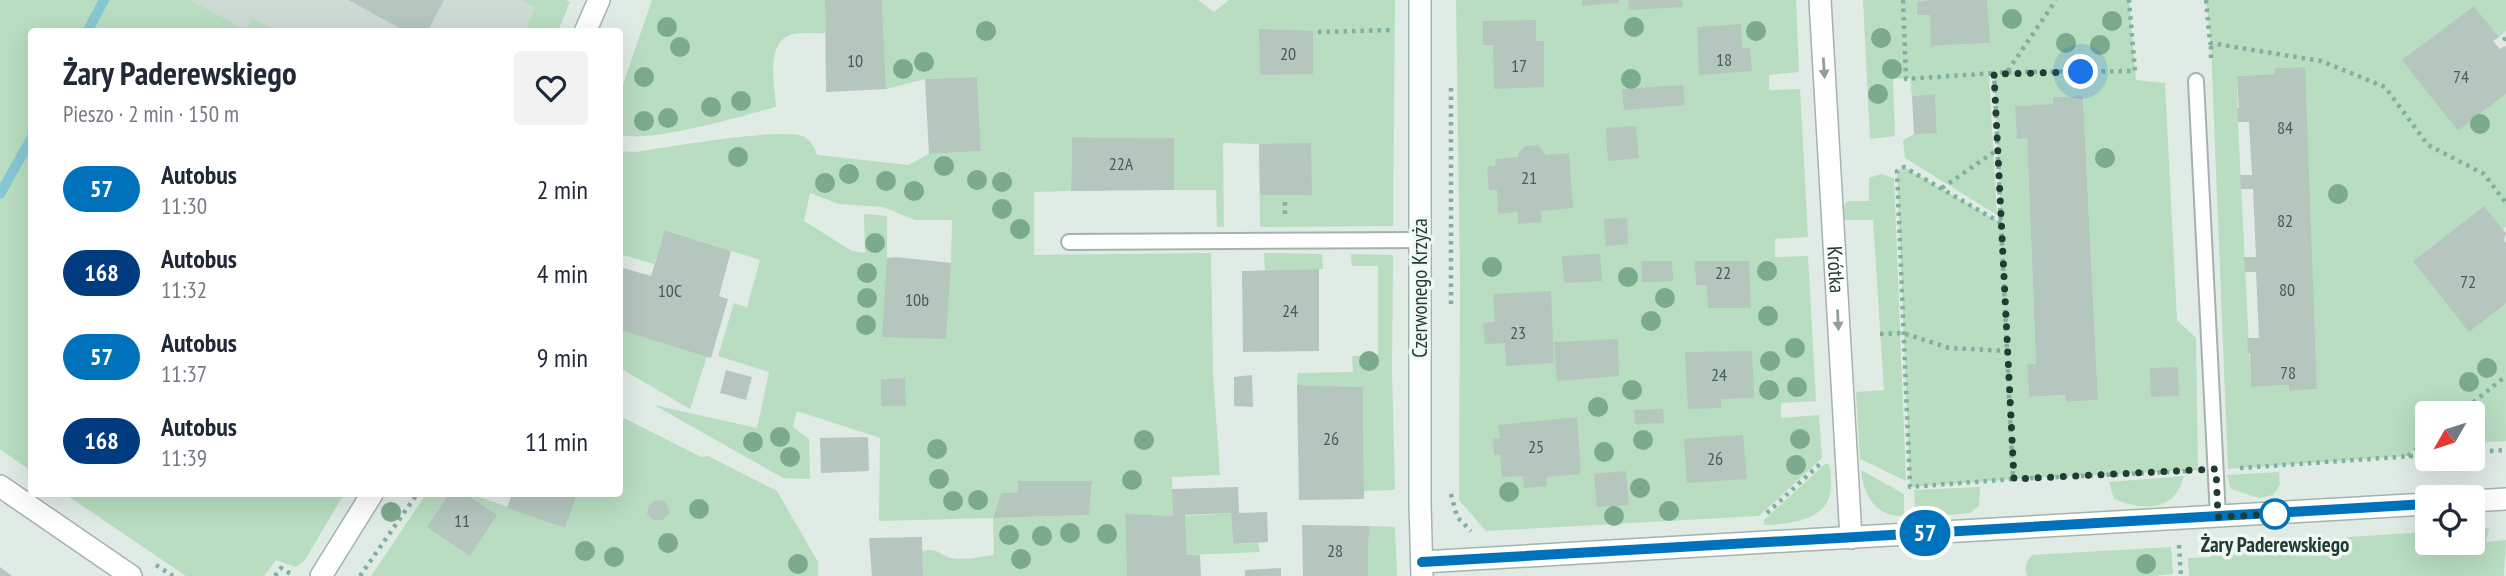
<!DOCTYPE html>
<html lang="pl">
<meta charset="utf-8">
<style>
body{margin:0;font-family:"PT Sans Narrow",sans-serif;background:#f2f2f3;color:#1f2937;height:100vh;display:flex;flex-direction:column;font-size:26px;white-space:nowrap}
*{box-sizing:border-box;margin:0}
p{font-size:23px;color:#747a83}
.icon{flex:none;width:38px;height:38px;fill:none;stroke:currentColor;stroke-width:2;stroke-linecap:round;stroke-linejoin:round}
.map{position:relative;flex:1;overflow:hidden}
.drawer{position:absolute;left:28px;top:28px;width:595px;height:469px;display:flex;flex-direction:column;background:#fff;border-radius:7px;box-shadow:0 7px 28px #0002}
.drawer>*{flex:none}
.badge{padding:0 14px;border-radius:23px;font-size:24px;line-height:46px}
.needle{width:46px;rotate:231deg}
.fabs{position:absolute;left:2415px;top:401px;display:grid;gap:14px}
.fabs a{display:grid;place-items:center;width:70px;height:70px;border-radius:7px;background:#fff;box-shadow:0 7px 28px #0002;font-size:35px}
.you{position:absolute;width:35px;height:35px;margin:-18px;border:5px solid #fff;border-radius:50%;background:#1a73e8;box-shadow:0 0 0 10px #1a73e833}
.map>.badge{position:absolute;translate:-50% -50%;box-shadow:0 0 0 4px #fff}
.round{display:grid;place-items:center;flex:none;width:74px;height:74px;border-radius:7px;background:#f2f2f3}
.overview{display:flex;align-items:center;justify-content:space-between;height:119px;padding:0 35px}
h1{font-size:33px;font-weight:600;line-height:52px}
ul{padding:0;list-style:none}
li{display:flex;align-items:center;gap:21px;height:84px;padding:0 35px}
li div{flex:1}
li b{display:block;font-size:26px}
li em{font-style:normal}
li .badge{min-width:77px;font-weight:700;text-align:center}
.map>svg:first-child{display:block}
.built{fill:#cedbd5}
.green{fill:#b8ddc1;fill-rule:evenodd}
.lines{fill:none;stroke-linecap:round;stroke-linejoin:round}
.stream{stroke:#86c8d2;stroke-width:10}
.building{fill:#b5c6bf}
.lane-casing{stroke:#a3b3ad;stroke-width:18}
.street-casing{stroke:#a3b3ad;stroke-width:24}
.secondary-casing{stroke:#9eb7ae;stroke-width:24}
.path{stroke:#80b0a0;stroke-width:4.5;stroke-dasharray:3.5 5;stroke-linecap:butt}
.lane{stroke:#fff;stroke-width:14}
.street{stroke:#fff;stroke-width:21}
.secondary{stroke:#fff;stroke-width:21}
.tree{fill:#7caa8d}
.oneway{fill:#909e9a}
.line-casing{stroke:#fff;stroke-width:16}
.line{stroke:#0072bc;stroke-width:10}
.walk{stroke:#203c34;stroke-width:7;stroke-dasharray:0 12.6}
.stop-dot{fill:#fff;stroke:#0072bc;stroke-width:3.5}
.labels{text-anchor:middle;stroke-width:7;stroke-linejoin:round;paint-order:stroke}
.number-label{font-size:18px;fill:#455e57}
.street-label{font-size:21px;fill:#203c34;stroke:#f1f8f4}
.stop-label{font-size:21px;font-weight:bold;fill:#203c34;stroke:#f1f8f4}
</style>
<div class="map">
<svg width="2506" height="576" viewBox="0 0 2506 576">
<rect width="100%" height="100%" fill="#e0ebe6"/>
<path class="built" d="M153,0H558L545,32L211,31Z"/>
<path class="green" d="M0,0H190L246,30L252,18L279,31L32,32L31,471L0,449Z
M521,0H566L570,2L558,31L524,32L536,8Z
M652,0H825V33C814,34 797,31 786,37C766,49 775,88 776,107C741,116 651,143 620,135V93Z
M882,0H1198L1214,12L1229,0H1395L1393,226L1260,227L1259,144L1223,143L1224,227H1217L1216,190H1174V138L1072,137L1071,191L1034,192V255L1211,253L1213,373L1220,475L1172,477L1173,516L1125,515L1127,576H923L922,552C934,546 938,553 948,557C960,562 981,556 994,555L993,518L879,521L880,438L797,411L793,427L809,439L810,479L783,478L654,405L757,428L769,372L718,356L734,303L747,307L760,260L666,230L654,264L620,254V151L635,152C663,148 786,126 805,137C811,141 815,148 817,155L908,165L929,154L981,151L977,77L925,79L886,89ZM810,193L838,204L883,207L915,220H952L951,263L887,258V216L864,214L865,253L852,251L804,221ZM905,378L906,406H881V379ZM1018,482H1092L1089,515L993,518L1001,493L1018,492Z
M1456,0H1796L1799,72L1769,75V90L1800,89L1808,237L1775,239V257L1808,256L1816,401L1781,403V418L1819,415L1822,458L1759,516L1486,531L1459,500L1460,280Z
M1863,0H1929L1917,2V15H1930L1932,46L1989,43L1987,0H2129L2136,80L2165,83L2177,320L2196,338L2198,470L2031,478L1910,487L1897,171L1904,167L2001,223L1994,74H1989L1997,215L1905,158L1903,140L1914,134L1937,132L1935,94L1912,96L1910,78L1893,79L1895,136L1870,139ZM2083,96L2098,400L2067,402L2066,395L2029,397L2027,364H2036L2027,138H2017L2016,106L2053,104V97Z
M2206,0H2506V31L2499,37L2474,6L2403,60L2458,131L2506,94V227L2503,229L2484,206L2413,261L2506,303V441L2473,443V413H2427V446H2419L2407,456L2228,469L2211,46ZM2304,67L2317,389L2290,391L2289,385L2251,387L2238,122L2237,76L2275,74L2276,68Z
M1881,174L1894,178L1906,481L1860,459L1856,392L1884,390L1873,220H1844L1843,206L1848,201H1869V178Z
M1264,253L1322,254L1323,269L1265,270Z
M1351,254L1393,255L1392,371L1395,490L1364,491L1363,387L1297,385L1298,373L1353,372L1352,356L1378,355V266H1352Z
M620,330L707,356L690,409L620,368Z
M624,418L701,457L708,456L777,491L818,562V576H371L426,494H472L565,528L576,494H620V427Z
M1825,464H1828C1831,469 1831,474 1831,480C1834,519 1795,524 1764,525V520Z
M1861,470L1904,494V516C1875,517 1864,496 1861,470Z
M2279,472L2280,485L2273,495L2259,498L2231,489L2227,475Z
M2184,476C2182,481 2180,488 2177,492C2164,513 2133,507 2114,499L2109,482Z
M1980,487L1979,506L1970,513L1916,518L1914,490Z
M65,494H344L305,560L296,567L276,560L264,576H186Z
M1231,513L1233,544L1258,543L1260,552L1187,555L1185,516Z
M1369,526L1395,527L1397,576H1368Z
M2489,528L2486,542L2506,540L2504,576H2189L2188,558L2211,557L2210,546L2427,532V542H2473V529Z
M2171,547L2173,574L2154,576H2027C2024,567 2026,562 2032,555Z"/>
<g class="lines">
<path class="stream" d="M87,32L104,0
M0,194L32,137"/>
</g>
<path class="building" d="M348,0H444L427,32H407Z
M825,0H882L886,89L826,92Z
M1582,0H1619V3L1582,6Z
M1628,0H1682L1683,7L1629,10Z
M1929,0H1987L1990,43L1931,46L1930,15H1917V2Z
M2474,6L2499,37L2493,41L2500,49L2505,46L2506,47V94L2458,131L2402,60Z
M1536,20V41H1544V87L1494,89L1493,45H1483V21Z
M1741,24L1742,48H1750L1752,71L1699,75L1697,27Z
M1259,29L1313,31V74L1260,75Z
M2305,67L2317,389L2289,391V385L2251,387L2250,353H2248L2247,338H2259L2256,272H2245L2244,257H2256L2253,189H2241L2240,175H2252L2249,122H2238L2237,108H2239L2237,76L2275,74V68Z
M977,77L981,151L929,154L925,79Z
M1683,85L1685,105L1624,110L1622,89Z
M1935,94L1937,133L1914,134L1912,96Z
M2083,96L2098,400L2066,402V395L2029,397L2027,364H2036L2027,138L2017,139L2015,106L2053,104V97Z
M1636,126L1639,158L1608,161L1606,128Z
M1072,137L1174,138V190L1071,191Z
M1311,143L1312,195H1260L1259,144Z
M1538,145L1546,155L1569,153L1573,208L1541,211V222L1518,224V212L1498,214L1497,190H1489L1487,167L1495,166L1496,159L1519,157L1518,154L1525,146Z
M2484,206L2506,233L2504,240L2506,243V303L2469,332L2413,261Z
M1627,218L1628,244L1606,246L1604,219Z
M665,230L731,251L719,296L728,299L711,358L620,330V267L651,276Z
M1600,254L1602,281L1564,283L1562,256Z
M896,257L951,263L946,339L882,337L887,258Z
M1641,261H1672L1673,281L1642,282Z
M1695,261H1749L1751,308H1708L1707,285H1696Z
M1319,269V351L1243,352L1242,271Z
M1551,291L1554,363L1506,366L1505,343L1485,344L1483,323L1495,322L1493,294Z
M1618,339L1619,376L1557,381L1554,342Z
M1752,351L1754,398L1721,399V408L1688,409L1685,352Z
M2178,367L2179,396L2151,397L2150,368Z
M726,370L752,377L746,400L720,393Z
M1252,375L1253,407L1234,406V377Z
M905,378L906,406H881V379Z
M1297,385L1363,387L1364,499L1299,500Z
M1663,409L1664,423L1635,424L1634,410Z
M1577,417L1581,474L1547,477V486L1524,488L1523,476L1502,477L1500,455H1494L1493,438H1500L1498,425Z
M1743,435L1747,479L1687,483L1684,439Z
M868,437L869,471L821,473L820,438Z
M1626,471L1629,505L1597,507L1594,474Z
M1018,481H1092L1089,515L993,518L1001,493L1018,492Z
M1238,487L1239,513L1267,512L1268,542L1233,544L1231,513L1185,515L1187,555H1200L1201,576H1127L1125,514L1173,516L1172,489Z
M449,494H465L497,515L470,556L427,527Z
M512,494H577L565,528L507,508Z
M656,500L665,501L670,512L663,520H653L647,514L649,506Z
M1302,525L1369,526L1368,576H1303Z
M922,537L923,576H872L869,538Z
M0,567L12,576H0Z
M1281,568V576H1245V570Z"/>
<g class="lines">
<defs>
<path id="lane" d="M2196,81L2218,517
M1069,242L1421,240"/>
<g id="street">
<path id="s1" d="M1820,0L1851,538"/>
<path d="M0,486L131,576"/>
<path d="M2473,501L2506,499"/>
<path d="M1422,562L2427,504"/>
</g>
<path id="secondary" d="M1420,0V504L1422,576
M585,32L599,0
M321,576L372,494"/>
</defs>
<use href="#lane" class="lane-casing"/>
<use href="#street" class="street-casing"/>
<use href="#secondary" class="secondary-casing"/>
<path class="path" d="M1903,0L1906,79L1996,73
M2206,0L2210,43L2321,61L2385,87L2428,145L2484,174L2506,203
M1318,32L1394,30
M2503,40L2506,38
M2211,46V63
M2008,72L2135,71L2129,0
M1451,88V304
M1942,188L1997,150
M1285,202V216
M2001,223L1904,167L1897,171L1910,487L2013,479L1994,73L2007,72L2056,0
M1880,334L1903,333L1949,348L2008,351
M2460,413L2506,376
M2473,452L2506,450
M2408,456L2427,440
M2240,468L2427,455
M2013,479L2191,471
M1451,494L1457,517L1471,531
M1767,513L1820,464
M2179,545L2181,576
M156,565L173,576
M275,576L281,568L294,576
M360,576L417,494"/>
<use href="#lane" class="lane"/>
<use href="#street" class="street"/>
<use href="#secondary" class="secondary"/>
</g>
<g class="tree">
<circle cx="2012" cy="19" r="10"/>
<circle cx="2112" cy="21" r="10"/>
<circle cx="667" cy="27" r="10"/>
<circle cx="1634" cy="27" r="10"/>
<circle cx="986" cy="31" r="10"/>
<circle cx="1756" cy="31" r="10"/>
<circle cx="1881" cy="38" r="10"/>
<circle cx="2066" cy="43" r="10"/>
<circle cx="2100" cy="45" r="10"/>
<circle cx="680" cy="47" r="10"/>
<circle cx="924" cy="62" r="10"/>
<circle cx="903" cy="69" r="10"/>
<circle cx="1892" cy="69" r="10"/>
<circle cx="644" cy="77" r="10"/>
<circle cx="1631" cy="79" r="10"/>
<circle cx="1878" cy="94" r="10"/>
<circle cx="741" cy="101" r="10"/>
<circle cx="711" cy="107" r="10"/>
<circle cx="668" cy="118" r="10"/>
<circle cx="644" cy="121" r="10"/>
<circle cx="2480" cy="124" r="10"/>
<circle cx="738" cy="157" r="10"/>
<circle cx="2105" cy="158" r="10"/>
<circle cx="944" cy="166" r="10"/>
<circle cx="849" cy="174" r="10"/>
<circle cx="977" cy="180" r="10"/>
<circle cx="886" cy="181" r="10"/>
<circle cx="1002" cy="182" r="10"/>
<circle cx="825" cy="183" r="10"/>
<circle cx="914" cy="191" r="10"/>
<circle cx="2338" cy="194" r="10"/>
<circle cx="1002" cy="209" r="10"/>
<circle cx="1020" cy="229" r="10"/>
<circle cx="875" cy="243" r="10"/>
<circle cx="1492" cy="267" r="10"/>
<circle cx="1767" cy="271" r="10"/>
<circle cx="867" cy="273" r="10"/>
<circle cx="1628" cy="277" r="10"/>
<circle cx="867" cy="298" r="10"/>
<circle cx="1665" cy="298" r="10"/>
<circle cx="1768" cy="316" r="10"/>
<circle cx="1651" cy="321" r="10"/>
<circle cx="866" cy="325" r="10"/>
<circle cx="1795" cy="348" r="10"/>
<circle cx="1369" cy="361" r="10"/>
<circle cx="1770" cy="361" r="10"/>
<circle cx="2487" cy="368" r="10"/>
<circle cx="2469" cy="382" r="10"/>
<circle cx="1797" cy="387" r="10"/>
<circle cx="1632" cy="390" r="10"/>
<circle cx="1769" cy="390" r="10"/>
<circle cx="1598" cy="407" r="10"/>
<circle cx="780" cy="437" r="10"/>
<circle cx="1800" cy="439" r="10"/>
<circle cx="1144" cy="440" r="10"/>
<circle cx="1643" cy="440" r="10"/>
<circle cx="753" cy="442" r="10"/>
<circle cx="937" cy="449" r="10"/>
<circle cx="1604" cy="452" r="10"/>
<circle cx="790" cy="457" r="10"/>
<circle cx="1796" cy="465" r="10"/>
<circle cx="939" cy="479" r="10"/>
<circle cx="1132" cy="480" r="10"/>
<circle cx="1640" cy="488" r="10"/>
<circle cx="1509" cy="492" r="10"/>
<circle cx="978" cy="500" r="10"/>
<circle cx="953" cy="501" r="10"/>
<circle cx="699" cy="509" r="10"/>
<circle cx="1669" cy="511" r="10"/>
<circle cx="391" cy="512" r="10"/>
<circle cx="1614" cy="516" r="10"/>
<circle cx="1070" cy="533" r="10"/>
<circle cx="1107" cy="534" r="10"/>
<circle cx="1009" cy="535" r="10"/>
<circle cx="1042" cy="536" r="10"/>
<circle cx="668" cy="543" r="10"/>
<circle cx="585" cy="551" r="10"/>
<circle cx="614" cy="557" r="10"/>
<circle cx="1021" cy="559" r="10"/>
<circle cx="798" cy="564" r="10"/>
<circle cx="2146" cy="564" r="10"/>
</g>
<defs><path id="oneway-solid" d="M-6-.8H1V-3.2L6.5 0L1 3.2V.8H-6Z" transform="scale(1.75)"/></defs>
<g class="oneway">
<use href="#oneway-solid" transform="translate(1824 68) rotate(86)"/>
<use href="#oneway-solid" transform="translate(1838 320) rotate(87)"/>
</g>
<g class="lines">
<defs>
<path id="line" d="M1422,562L2427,504"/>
</defs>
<use href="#line" class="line-casing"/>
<use href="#line" class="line"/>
<path class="walk" d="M2081,72L1994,74L2014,479L2216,469L2218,517L2275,514"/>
</g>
<circle class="stop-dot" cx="2275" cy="514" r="14"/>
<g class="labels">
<g class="number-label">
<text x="1288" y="60">20</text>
<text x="1724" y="66">18</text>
<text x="855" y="67">10</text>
<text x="1519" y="72">17</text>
<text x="2461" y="83">74</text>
<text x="2285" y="134">84</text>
<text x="1121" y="170">22A</text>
<text x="1529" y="184">21</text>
<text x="2285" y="227">82</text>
<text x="1723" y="279">22</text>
<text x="2468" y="288">72</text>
<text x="2287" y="296">80</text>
<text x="670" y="297">10C</text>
<text x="917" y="306">10b</text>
<text x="1290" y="317">24</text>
<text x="1518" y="339">23</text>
<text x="2288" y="379">78</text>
<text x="1719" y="381">24</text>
<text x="1331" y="445">26</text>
<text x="1536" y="453">25</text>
<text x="1715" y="465">26</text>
<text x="462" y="527">11</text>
<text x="1335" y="557">28</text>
</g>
<g class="street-label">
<text dy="7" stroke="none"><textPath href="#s1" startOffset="270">Krótka</textPath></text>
<text transform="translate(1420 288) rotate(-90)" y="7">Czerwonego Krzyża</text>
</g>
<g class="stop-label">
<text x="2275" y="552">Żary Paderewskiego</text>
</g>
</g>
</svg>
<div class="fabs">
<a><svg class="needle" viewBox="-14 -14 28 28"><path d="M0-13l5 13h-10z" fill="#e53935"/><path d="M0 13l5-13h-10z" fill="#747a83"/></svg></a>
<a><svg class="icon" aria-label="locate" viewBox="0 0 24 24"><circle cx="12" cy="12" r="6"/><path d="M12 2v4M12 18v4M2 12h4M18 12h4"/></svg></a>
</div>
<div class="you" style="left:2081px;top:72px"></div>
<b class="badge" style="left:1925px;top:533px;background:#0072bc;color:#fff">57</b>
<section class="drawer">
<div class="overview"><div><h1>Żary Paderewskiego</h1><p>Pieszo · 2 min · 150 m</p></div><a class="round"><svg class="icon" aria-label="heart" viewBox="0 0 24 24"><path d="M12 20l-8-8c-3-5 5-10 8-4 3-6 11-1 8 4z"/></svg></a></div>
<ul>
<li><span class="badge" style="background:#0072bc;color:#fff">57</span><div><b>Autobus</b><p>11:30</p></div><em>2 min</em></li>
<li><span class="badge" style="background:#003b80;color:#fff">168</span><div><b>Autobus</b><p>11:32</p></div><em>4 min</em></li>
<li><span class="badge" style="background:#0072bc;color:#fff">57</span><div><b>Autobus</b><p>11:37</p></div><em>9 min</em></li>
<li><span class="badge" style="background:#003b80;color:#fff">168</span><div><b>Autobus</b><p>11:39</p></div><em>11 min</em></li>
</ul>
</section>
</div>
